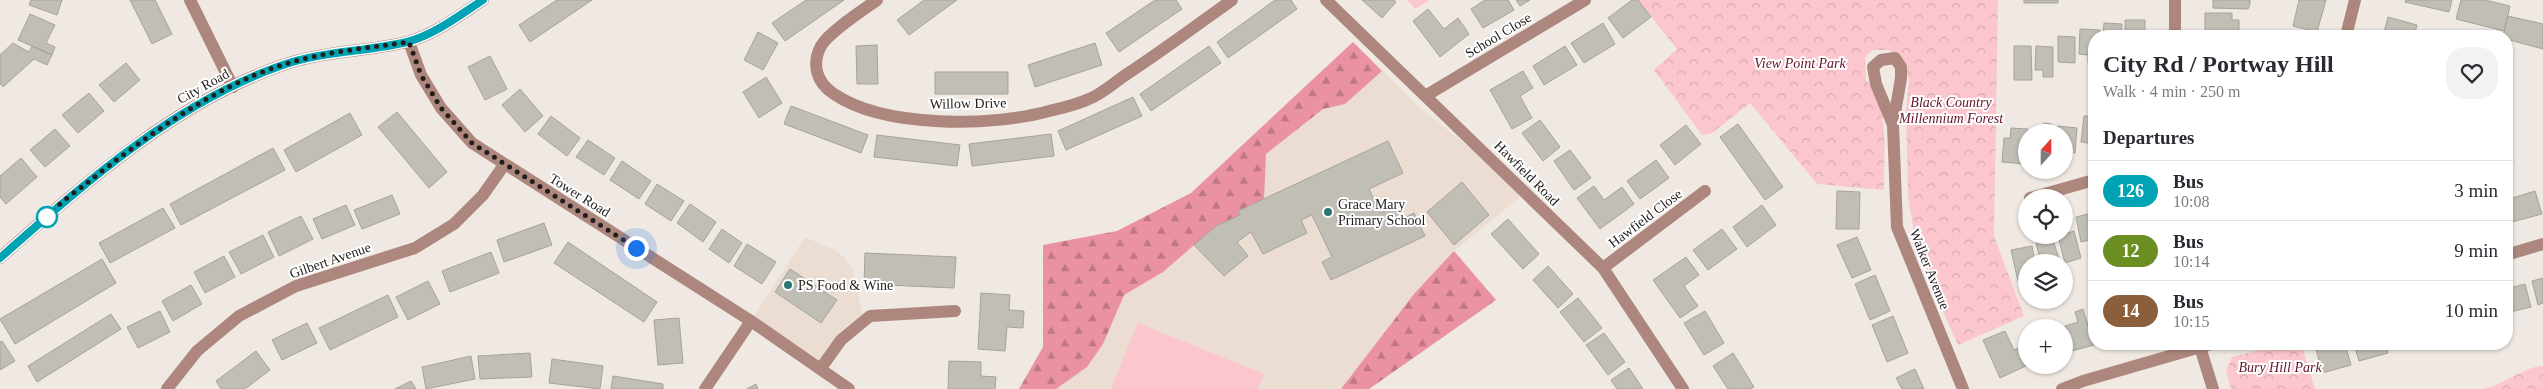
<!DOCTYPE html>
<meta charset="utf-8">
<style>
body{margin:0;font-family:"Times New Roman",serif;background:#f2f2f3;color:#2b2b33;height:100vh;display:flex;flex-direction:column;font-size:19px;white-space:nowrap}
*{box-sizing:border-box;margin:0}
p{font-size:16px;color:#7c7c81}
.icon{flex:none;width:28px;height:28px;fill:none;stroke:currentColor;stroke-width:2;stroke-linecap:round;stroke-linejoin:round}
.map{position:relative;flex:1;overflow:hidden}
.sheet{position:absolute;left:2088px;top:30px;width:425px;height:320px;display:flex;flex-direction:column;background:#fff;border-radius:20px;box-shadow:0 1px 4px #0004}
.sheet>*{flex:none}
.badge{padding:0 10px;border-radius:16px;font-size:18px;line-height:32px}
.needle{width:32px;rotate:21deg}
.controls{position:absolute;left:2018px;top:124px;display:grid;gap:10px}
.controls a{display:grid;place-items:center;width:55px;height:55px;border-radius:50%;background:#fff;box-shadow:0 1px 4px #0004;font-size:25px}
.you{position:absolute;width:25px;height:25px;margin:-12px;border:4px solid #fff;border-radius:50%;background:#1a73e8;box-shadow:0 0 0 8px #1a73e833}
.map>.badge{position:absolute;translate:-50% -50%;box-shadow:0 0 0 2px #fff}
h2{padding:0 15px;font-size:19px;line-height:45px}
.round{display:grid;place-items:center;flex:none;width:52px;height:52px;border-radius:20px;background:#f2f2f3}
.overview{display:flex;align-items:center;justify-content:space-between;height:85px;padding:0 15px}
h1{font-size:24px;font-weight:700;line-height:38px}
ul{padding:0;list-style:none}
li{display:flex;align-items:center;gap:15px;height:60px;padding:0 15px;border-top:1px solid #e1e1e2}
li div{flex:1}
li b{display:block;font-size:19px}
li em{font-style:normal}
li .badge{min-width:55px;font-weight:700;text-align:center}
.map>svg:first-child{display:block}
.built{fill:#ebddd2}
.forest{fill:url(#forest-firs)}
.park{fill:url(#park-crowns)}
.pitch{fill:#fcc6ce}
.building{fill:#c1beb6;stroke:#a6a39b}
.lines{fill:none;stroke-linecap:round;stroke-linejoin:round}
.minor{stroke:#ad877d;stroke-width:12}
.tertiary{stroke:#ad877d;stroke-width:12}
.line-casing{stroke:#fff;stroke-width:11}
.line{stroke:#00a3b4;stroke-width:8}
.walk{stroke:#211e1c;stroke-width:5;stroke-dasharray:0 9}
.poi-dot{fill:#2d7676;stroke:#fff;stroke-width:2}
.stop-dot{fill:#fff;stroke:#00a3b4;stroke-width:2.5}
.labels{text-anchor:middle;stroke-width:4;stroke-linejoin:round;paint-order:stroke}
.street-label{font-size:14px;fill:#211e1c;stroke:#fff}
.park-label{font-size:14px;font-style:italic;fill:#601229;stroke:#fff}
.poi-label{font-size:14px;fill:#211e1c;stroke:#fff;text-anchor:start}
</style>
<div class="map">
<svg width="2543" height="389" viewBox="0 0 2543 389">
<defs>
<pattern id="forest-firs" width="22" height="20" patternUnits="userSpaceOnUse" patternTransform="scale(1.25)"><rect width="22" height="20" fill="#eb92a2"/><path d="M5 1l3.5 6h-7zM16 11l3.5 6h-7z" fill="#be7783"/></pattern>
<pattern id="park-crowns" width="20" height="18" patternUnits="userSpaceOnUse" patternTransform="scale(1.25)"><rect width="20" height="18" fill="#fcc6ce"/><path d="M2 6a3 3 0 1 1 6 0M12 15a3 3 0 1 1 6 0" fill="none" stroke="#d8aab0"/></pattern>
</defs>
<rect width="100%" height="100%" fill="#f0e9e3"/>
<path class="built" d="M1353,42L1417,105L1525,193L1454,251L1496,300L1369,389H1019L1043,347V245L1117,231L1191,193Z
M805,237L835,250L845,258L853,271L864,320L821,368L751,321Z"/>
<path class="forest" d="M1353,42L1382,71L1345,104L1323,109L1266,154L1264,199L1238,211L1240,215L1216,226L1163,272L1124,295L1103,344L1087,367L1056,389H1019L1043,347V245L1117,231L1191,193Z
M1454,251L1496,300L1369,389H1341L1414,294Z"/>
<path class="park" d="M1407,0H1430L1415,9Z
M1638,0H1998L1994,236L2024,316L1958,345L1919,258L1915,238L1908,197L1906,111L1909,79L1900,59L1889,50H1873L1865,57L1866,80C1891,105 1883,156 1884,190L1817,184L1750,103L1712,133L1702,135L1654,70L1677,49Z
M2284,344H2301L2315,389H2231L2226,371L2232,357Z
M2543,366V389H2484C2505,384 2522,368 2543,366Z"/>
<path class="pitch" d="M1138,323L1264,374L1258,389H1111Z"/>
<path class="building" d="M31,0H62L57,15L29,5Z
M130,0H155L172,34L152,44Z
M557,0H592L530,42L519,25Z
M806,0H844L785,41L772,23Z
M924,0H957L909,35L897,20Z
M1155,0H1176L1182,9L1119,52L1106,33Z
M1275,0H1291L1297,9L1228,58L1217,42Z
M1362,0H1394L1396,2L1382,18Z
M1485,0H1508L1514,10L1483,28L1471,9Z
M1516,0H1530L1520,6Z
M1632,0H1638L1651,17L1623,38L1608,18Z
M2024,0H2058V3H2024Z
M2213,0H2250V4L2248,9L2213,8Z
M2299,0H2326L2317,32L2293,26Z
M2406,0H2452L2449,12L2405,2Z
M2461,0H2485L2510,6L2504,31L2456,19Z
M1428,9L1444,29L1458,18L1469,34L1440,57L1413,21Z
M2205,13H2232V20H2239V32L2205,31Z
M30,14L55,25L46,43L55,47L52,55L18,40Z
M2508,16L2543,24V49L2506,39V36H2503Z
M2388,17L2417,25L2414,36H2383Z
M2125,20H2145V36H2125Z
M1603,23L1615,44L1584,63L1571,43Z
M2104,23L2122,24L2121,36H2103Z
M2080,29L2100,30V36H2094V63H2088V55L2079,54Z
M758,32L778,43L763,70L744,60Z
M2205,34L2236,35V36H2205Z
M2058,36L2075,37V63L2058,62Z
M13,43L29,52L32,46L52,55L47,65L34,59L3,87L0,83V55Z
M1095,43L1102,65L1035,87L1028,65Z
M877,45L878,84H857L856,46Z
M1209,46L1221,63L1151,111L1140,94Z
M1565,46L1577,65L1544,85L1533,66Z
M2014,46H2031L2032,80H2014Z
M2036,46L2053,47V77H2043V70H2035Z
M490,56L507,89L485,100L468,67Z
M126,63L140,80L114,102L99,85Z
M1523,71L1533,88L1520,96L1532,118L1512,129L1490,90Z
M935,72H1008V94H935Z
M766,77L782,103L759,118L743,92Z
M520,89L543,116L525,132L502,105Z
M89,93L104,111L78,133L62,115Z
M1133,97L1142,116L1066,150L1058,131Z
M791,106L868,135L861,153L784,124Z
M397,112L447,172L429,188L378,127Z
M350,113L362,135L296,172L284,150Z
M551,116L580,138L567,156L538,134Z
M2084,116H2094V144L2081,142Z
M1540,120L1560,147L1543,161L1522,133Z
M2044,123L2051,124L2053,132H2035V130L2042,131Z
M1738,124L1783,187L1765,200L1720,137Z
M1686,125L1701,144L1675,165L1660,145Z
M2058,126L2077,128L2075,153L2064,152V132H2058Z
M2011,128L2028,129L2026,132V164L2002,162L2004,138H2010Z
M55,129L70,146L45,167L30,150Z
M1051,134L1054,156L972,166L969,144Z
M877,135L960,145L957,166L874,157Z
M588,140L615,158L604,175L576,157Z
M1388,141L1403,173L1369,189L1380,213L1398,205L1404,218L1414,213L1425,236L1331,280L1322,262L1332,257L1312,215L1301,220L1307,233L1263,254L1251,232L1237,242L1248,256L1224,276L1194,245L1216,226L1240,215L1238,211Z
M273,148L285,170L181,225L170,204Z
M1570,150L1591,178L1574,190L1554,161Z
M21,158L37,177L6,204L0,197V176Z
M1656,160L1669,178L1640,199L1627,181Z
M622,161L651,181L639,199L610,180Z
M1462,182L1489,215L1454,245L1427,212Z
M657,184L684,201L671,221L645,204Z
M1594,186L1604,200L1622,187L1634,204L1600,229L1577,198Z
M1837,191L1860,192L1859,229H1836Z
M2535,191L2542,214L2512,222L2506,200Z
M392,195L400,214L362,229L354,210Z
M690,204L716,222L703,242L677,223Z
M346,205L355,225L322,239L313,219Z
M1762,205L1776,225L1747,247L1733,227Z
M163,208L175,228L110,263L99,243Z
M2092,213L2094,239L2081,242L2076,217Z
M301,216L313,239L279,256L268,232Z
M1508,219L1539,254L1523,269L1491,234Z
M544,223L552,245L504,262L497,240Z
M722,229L742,243L729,263L709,249Z
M1722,229L1737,249L1708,270L1693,250Z
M2074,231L2081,258L2065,263L2058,236Z
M263,235L274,257L241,274L229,252Z
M1857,237L1871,270L1852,278L1837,245Z
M2053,240L2060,262H2041L2036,243Z
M568,242L657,302L644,322L554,263Z
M747,244L776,262L762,284L734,266Z
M2032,246L2035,262H2026V271H2024L2025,280L2018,281L2011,250Z
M491,252L499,273L450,292L442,271Z
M865,253L956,257L954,288L864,284Z
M224,256L235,277L205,293L194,272Z
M1686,257L1699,275L1684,286L1698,306L1680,318L1653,280Z
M102,259L116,283L15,344L0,319Z
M1548,266L1573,294L1558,308L1533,280Z
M790,269L837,300L821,323L775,292Z
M1875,275L1890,311L1870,320L1855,284Z
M2543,278V303L2538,305L2532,281Z
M428,281L440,304L408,320L396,297Z
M2525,284L2531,307L2506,313V289Z
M191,285L202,304L173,321L162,301Z
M981,293L1010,295L1009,310L1024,311L1023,328L1007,327L1005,351L978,349Z
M388,295L398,317L330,350L319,328Z
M1578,298L1602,328L1584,342L1560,312Z
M2083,309L2094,345L2072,351L2065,326L2078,322L2075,312Z
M160,311L170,332L138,348L127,327Z
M1705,311L1724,343L1704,355L1684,323Z
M111,314L121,329L37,382L28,366Z
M1893,316L1908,353L1887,362L1872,325Z
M679,318L683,363L658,365L654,320Z
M307,323L317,343L282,360L272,340Z
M2005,331L2014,350L2026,344L2028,365L2000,378L1983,340Z
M1604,333L1625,362L1608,375L1586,345Z
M2,341L15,361L0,370V342Z
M2334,344H2345L2351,365L2322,373L2316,349Z
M2354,344H2386L2388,353L2359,361Z
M256,351L270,370L245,389H221L216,381Z
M530,353L532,377L480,379L478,356Z
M1733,353L1754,387L1750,389H1728L1713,366Z
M471,356L475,379L426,389L422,367Z
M552,359L603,366L600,389L549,383Z
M949,361L981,362V376L996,377L995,389H948Z
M1629,368L1643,389H1617L1611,380Z
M1915,369L1924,389H1902L1896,378Z
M613,376L663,384V389H611Z
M411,381L416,389H395Z
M756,384L758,389H747Z"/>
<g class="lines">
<path class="minor" d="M190,0L233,87
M877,0C863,10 829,32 821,46C811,65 817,83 834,94C884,128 992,127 1049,111C1062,108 1076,105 1089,99C1102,94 1115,82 1127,74C1162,51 1197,25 1232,0
M1326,0L1603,268L1683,389
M2175,0V36
M2346,36L2355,0
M1427,95L1585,0
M1893,125L1876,84L1873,67L1881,60L1895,58L1901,67V78L1893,125L1897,227L1963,389
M2030,198L2094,180
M1603,268L1705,191
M2200,347L2213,389
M821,368L841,340L870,316L955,311
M167,389L197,351L239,316L296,286L415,248L454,224L483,195L504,165
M705,389L751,321"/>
<path class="tertiary" d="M409,42L421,75L441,108L472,143L751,321L849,389
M2506,255L2543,244
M0,258C84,184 173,104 280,66C321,51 365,52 407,42C434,35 460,15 483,0
M2062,389L2083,381L2211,344"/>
</g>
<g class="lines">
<defs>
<path id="line" d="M0,258C84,184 173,104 280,66C321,51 365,52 407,42C434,35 460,15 483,0"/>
</defs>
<use href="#line" class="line-casing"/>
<use href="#line" class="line"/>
<path class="walk" d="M47,217C58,204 74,193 87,183C142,139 215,86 282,65C323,52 367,48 409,42L421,75L441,108L472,143L636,248"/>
</g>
<g class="poi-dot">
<circle cx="1328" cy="212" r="5"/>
<circle cx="788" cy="285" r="5"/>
</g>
<circle class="stop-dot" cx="47" cy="217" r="10"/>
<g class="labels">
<g class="street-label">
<text transform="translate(1498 35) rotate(-31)" y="5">School Close</text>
<text transform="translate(203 86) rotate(-29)" y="5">City Road</text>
<text transform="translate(968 103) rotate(-1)" y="5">Willow Drive</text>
<text transform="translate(1527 173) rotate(45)" y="5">Hawfield Road</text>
<text transform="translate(580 195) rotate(32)" y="5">Tower Road</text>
<text transform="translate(1645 218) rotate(-37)" y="5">Hawfield Close</text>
<text transform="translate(330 260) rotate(-19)" y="5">Gilbert Avenue</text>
<text transform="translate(1930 269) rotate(68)" y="5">Walker Avenue</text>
</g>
<g class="park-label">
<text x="1800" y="68">View Point Park</text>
<text x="1951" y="107">Black Country<tspan x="1951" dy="16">Millennium Forest</tspan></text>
<text x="2280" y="372">Bury Hill Park</text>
</g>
<g class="poi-label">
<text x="1338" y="209">Grace Mary<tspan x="1338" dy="16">Primary School</tspan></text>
<text x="798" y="290">PS Food &amp; Wine</text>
</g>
</g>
</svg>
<div class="controls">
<a><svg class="needle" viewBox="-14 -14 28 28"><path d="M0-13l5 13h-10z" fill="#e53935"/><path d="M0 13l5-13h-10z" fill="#7c7c81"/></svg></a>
<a><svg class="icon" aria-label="locate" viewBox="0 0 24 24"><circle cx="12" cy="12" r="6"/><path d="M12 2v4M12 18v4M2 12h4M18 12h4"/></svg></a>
<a><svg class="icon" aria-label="layers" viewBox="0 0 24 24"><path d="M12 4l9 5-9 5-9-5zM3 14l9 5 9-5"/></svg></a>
<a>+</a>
</div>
<div class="you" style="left:636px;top:248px"></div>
<section class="sheet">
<div class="overview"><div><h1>City Rd / Portway Hill</h1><p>Walk · 4 min · 250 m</p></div><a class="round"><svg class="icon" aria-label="heart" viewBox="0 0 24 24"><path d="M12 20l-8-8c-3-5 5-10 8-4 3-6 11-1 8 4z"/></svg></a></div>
<h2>Departures</h2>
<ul>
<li><span class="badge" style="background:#00a3b4;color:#fff">126</span><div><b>Bus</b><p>10:08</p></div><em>3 min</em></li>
<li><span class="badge" style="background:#6b8e23;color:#fff">12</span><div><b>Bus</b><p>10:14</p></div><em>9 min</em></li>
<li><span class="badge" style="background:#8b5e3c;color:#fff">14</span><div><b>Bus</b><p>10:15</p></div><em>10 min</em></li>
</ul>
</section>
</div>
